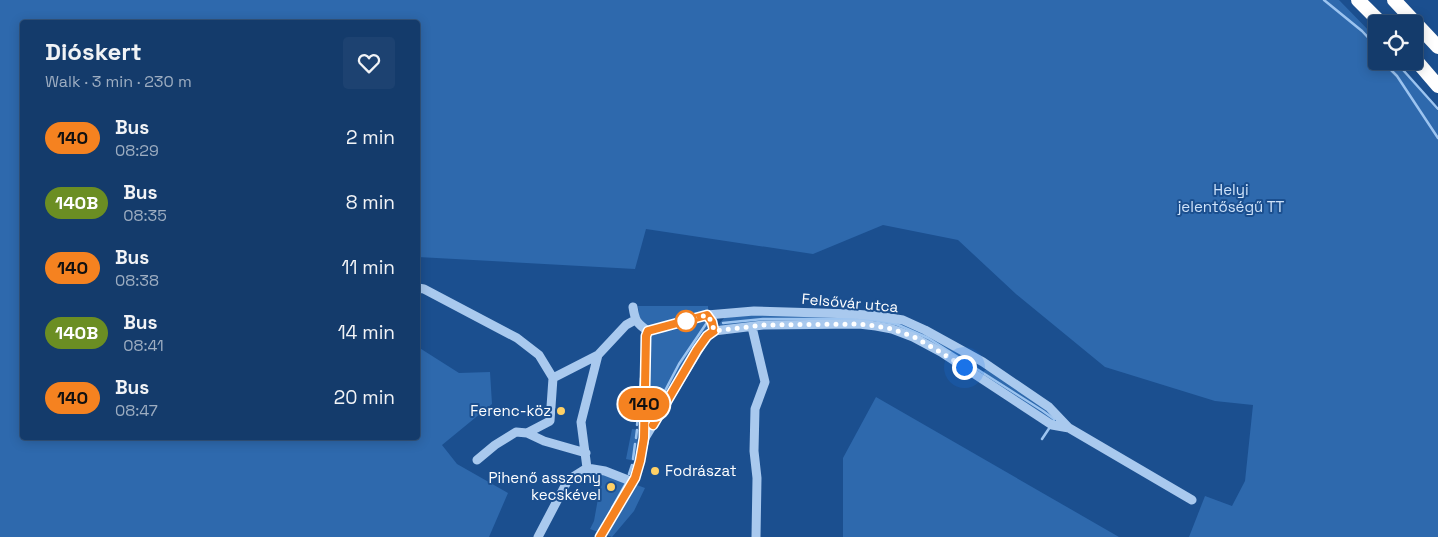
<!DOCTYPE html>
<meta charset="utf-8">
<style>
body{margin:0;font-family:"Space Grotesk",sans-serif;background:#1d4271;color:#f1f3f6;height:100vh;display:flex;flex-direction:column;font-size:19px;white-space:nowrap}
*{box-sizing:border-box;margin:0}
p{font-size:16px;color:#9dadc1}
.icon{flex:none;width:28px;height:28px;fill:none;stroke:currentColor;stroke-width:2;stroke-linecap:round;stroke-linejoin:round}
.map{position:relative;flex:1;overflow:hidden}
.panel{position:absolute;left:20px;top:20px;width:400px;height:420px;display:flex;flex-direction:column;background:#143b6b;border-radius:5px;box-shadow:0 2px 12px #0003,0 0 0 1px #33557e}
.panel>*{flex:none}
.badge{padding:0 10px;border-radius:16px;font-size:18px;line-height:32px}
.buttons{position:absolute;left:1368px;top:15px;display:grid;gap:10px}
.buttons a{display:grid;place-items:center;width:55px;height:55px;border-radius:5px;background:#143b6b;box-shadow:0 2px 12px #0003,0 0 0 1px #33557e;font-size:25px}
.you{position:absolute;width:25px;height:25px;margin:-12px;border:4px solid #fff;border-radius:50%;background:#1a73e8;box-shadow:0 0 0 8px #1a73e833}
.map>.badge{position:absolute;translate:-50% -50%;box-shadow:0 0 0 2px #fff}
.round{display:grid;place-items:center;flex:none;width:52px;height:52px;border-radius:5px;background:#1d4271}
.headline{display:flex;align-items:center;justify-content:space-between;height:85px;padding:0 25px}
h1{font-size:24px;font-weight:700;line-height:38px}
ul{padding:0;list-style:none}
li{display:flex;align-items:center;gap:15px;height:65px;padding:0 25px}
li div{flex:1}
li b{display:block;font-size:19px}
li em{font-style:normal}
li .badge{min-width:55px;font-weight:700;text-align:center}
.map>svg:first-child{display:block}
.green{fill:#2e69ad}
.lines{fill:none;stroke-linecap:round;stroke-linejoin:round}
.stream{stroke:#9cc4f0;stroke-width:2.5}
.minor{stroke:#a9c9ee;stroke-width:9}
.highway{stroke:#fff;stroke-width:14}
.line-casing{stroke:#fff;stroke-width:11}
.line{stroke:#f58220;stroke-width:8}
.walk{stroke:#fff;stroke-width:5;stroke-dasharray:0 9}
.stop-dot{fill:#fff;stroke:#f58220;stroke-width:2.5}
.poi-dot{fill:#ffd166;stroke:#1b4f8f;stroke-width:2}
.labels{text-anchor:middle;stroke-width:4;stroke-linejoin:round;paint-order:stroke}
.park-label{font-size:15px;fill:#cfe3fa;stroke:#1b4f8f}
.street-label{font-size:15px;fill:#fff;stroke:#1b4f8f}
.poi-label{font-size:15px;fill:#fff;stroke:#1b4f8f;text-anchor:end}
</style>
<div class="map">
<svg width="1438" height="537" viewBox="0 0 1438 537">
<rect width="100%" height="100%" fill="#1b4f8f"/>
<path class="green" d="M0,0H1339L1376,38V61H1395L1438,111V537H1189L1205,496L1232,506L1245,481L1253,405L1215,401L1105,367L1016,294L958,240L883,225L813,254L646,229L635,269L418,257V22H22V438H418V347L459,373L490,372L492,404L442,445L457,464L508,493L489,537H0Z
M638,306H708V311C697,312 691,316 681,320C673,323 654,327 645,325L639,316Z
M753,315L886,319L912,327L976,363L978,368L974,370L895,328H722L719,324L725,317Z
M703,319L706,320L709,325L649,426V345L652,335L654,333L679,329Z
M985,370H989L1053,415L1057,421L1056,423L982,375V373Z
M876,397L1119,537H843V458Z
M632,429L639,430L635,461L626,459Z
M587,468L622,480L627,485L598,532L590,529L594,521L599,493Z
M637,485L645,488L634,511L612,537L607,535Z"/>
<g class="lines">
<path class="stream" d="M1324,0L1362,31L1376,46
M1386,61L1388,67L1397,76L1438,138
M1395,61L1438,109
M723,323L763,319H849L873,320L896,324L928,338L1043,411L1054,419L1053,423
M640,393L641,378
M639,406V399
M656,408L679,364L706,324
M637,425L638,415
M636,438L637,430
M1042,439L1050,427
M633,459L635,444
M629,474L632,465
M612,508L626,483"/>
<path class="minor" d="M418,288L424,289L517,338L539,355L553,378L550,421L527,433L516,432L495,445L477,460
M633,307C635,320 636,323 648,331
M752,327L765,382L755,409L754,451L757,478L756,537
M648,331L707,315L754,311L854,314L877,316L903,320L925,330L983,362L1049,407L1069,428L1192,500
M553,378L598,355L626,325L635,320
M527,433L544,441L586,453
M645,438L707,336L714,331L763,325L859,324L876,326L892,329L913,337L941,352L1052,425L1069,428
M587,468L581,422L598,355
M587,468L605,471L633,482
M538,537L568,480L587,468
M600,537L635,478L640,461L645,438L646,336L648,331"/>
<path class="highway" d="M1358,0L1382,24
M1394,0L1438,47
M1414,58L1438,86"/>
</g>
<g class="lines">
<defs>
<path id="line" d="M600,537L635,478L640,461L644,438L646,336L648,331L707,315L712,322L714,331L707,336L697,350L653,425"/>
</defs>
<use href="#line" class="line-casing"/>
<use href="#line" class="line"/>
<path class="walk" d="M686,321L707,315L712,322L714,331L764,325L859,324L876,326L892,329L914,337L940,352L964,367"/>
</g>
<circle class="stop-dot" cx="686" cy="321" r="10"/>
<g class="poi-dot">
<circle cx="561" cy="411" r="5"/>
<circle cx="655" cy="471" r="5"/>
<circle cx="611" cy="487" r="5"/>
</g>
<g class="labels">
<g class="park-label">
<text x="1231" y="195">Helyi<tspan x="1231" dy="17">jelentőségű TT</tspan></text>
</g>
<g class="street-label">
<text transform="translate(850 303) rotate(5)" y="5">Felsővár utca</text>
</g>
<g class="poi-label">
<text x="551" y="416">Ferenc-köz</text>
<text x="665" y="476" text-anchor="start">Fodrászat</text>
<text x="601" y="483">Pihenő asszony<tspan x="601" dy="17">kecskével</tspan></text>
</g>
</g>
</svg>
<div class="buttons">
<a><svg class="icon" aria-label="locate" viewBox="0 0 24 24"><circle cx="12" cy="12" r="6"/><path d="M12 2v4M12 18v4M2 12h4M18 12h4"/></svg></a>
</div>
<div class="you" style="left:964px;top:367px"></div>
<b class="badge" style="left:644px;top:404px;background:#f58220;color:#111">140</b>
<section class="panel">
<div class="headline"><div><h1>Dióskert</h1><p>Walk · 3 min · 230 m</p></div><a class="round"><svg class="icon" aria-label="heart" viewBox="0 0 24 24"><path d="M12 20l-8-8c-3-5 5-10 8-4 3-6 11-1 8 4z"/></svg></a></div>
<ul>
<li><span class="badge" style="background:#f58220;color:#111">140</span><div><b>Bus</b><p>08:29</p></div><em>2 min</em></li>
<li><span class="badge" style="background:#6b8e23;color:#fff">140B</span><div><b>Bus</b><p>08:35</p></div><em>8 min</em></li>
<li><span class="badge" style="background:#f58220;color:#111">140</span><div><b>Bus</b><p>08:38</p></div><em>11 min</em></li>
<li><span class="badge" style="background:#6b8e23;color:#fff">140B</span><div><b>Bus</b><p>08:41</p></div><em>14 min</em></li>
<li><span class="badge" style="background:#f58220;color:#111">140</span><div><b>Bus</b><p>08:47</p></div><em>20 min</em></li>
</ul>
</section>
</div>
